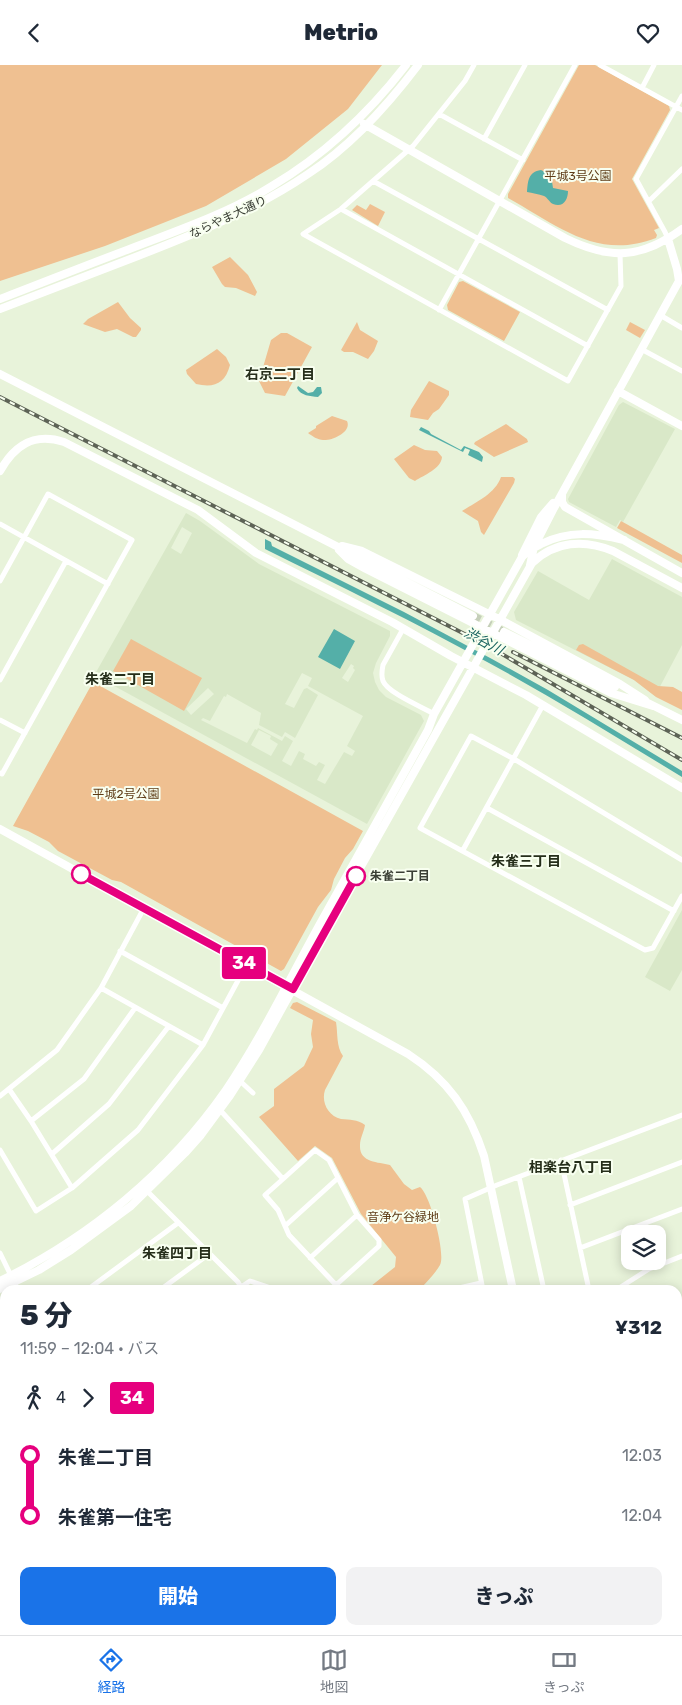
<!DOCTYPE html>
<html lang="ja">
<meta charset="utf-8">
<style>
body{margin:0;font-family:Rubik,"Noto Sans JP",sans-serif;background:#f2f2f3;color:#1f2937;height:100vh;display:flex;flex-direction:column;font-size:19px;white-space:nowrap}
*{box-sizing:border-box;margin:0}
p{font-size:16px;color:#747a83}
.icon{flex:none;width:28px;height:28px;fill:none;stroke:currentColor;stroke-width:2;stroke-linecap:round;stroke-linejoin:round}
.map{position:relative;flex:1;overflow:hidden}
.drawer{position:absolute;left:0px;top:1220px;width:682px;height:350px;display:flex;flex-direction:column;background:#fff;border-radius:15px 15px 0 0;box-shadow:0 2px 12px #0003}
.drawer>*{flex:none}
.badge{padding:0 10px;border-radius:4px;font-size:18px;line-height:32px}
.buttons{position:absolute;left:621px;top:1160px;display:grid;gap:10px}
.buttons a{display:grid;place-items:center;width:45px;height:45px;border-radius:10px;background:#fff;box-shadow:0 2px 12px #0003;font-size:25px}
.map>.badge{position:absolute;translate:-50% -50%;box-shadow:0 0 0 2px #fff}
.legs{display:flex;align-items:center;gap:8px;height:55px;padding:0 20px;font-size:16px}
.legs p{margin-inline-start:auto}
.headline{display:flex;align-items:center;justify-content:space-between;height:85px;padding:0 20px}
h1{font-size:28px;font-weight:800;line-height:38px}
.cta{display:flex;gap:10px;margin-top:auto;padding:10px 20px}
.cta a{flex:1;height:58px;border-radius:10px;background:#1a73e8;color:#fff;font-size:20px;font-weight:800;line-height:58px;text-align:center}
.cta a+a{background:#f2f2f3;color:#1f2937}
ul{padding:0 20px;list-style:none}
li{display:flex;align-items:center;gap:18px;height:60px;font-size:19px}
li i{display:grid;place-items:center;width:8px;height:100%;margin:0 6px;background:currentColor}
li i::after{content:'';width:12px;height:12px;margin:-6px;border:4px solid;border-radius:50%;background:#fff}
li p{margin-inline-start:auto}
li:first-child i{background:linear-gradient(#0000 50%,currentColor 0)}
li:last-child i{background:linear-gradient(currentColor 50%,#0000 0)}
header{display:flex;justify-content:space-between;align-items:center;height:65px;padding:0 20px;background:#fff;font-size:22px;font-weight:800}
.menu{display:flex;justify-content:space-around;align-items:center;height:70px;border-top:1px solid #e0e1e3;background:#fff;font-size:14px;color:#747a83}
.menu a{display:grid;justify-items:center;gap:2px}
.menu .active{color:#1a73e8}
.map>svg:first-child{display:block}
.built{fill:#d9e8c8;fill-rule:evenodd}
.green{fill:#efc091}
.water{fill:#54afa8}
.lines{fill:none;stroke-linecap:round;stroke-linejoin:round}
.river{stroke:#54afa8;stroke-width:11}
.secondary-tunnel{stroke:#c5cfb9;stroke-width:8;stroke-dasharray:8 4;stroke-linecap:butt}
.street{stroke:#fff;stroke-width:5}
.secondary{stroke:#fff;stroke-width:8}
.highway{stroke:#a08a23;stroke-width:10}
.rail-casing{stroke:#5d6356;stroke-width:4}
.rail{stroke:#f8fff0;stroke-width:2;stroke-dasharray:5.5;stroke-linecap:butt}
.line-1-casing{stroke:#fff;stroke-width:11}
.line-1{stroke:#e6007e;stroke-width:8}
.stop-1-dot{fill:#fff;stroke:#e6007e;stroke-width:2.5}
.labels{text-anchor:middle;stroke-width:4;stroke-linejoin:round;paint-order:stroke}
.park-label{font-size:12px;fill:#5e3c16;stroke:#f8fff0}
.street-label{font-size:12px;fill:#3a3f35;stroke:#f8fff0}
.stop-label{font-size:12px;font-weight:bold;fill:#3a3f35;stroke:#f8fff0;text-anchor:start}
.neighbourhood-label{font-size:14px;font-weight:bold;fill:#252e1a;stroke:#f8fff0}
.water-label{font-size:14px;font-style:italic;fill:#18635f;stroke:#f8fff0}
</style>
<header><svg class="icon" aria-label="back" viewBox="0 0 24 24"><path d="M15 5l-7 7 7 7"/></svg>Metrio<svg class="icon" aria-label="heart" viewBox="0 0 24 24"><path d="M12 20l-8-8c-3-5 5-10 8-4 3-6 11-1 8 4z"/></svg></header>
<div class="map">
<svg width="682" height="1570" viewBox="0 0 682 1570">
<rect width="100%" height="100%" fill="#e8f3da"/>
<path class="built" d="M623,337L675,364L623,457L620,455L616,462L569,437L568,434L619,340Z
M186,448L200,456L259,499L390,566V571L376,598L373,608L375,617L379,625L386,632L421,650L424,656L367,759L96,611L95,609ZM182,462L192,468L181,489L171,483ZM351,599L354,601L353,603L355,605L348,617L342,613ZM302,608L312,613L308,621L363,651L347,681L355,686L352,691L344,687L325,719L317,715L325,700L319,697L316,701L303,694L305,689L299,686L291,701L282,696L293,676L285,671L282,676L258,663L257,665L255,664L247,678L201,655L203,653L210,656L224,631L226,632L227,629L261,648L259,660L282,672L285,667L295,673L318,630L307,623L304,624L294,643L285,639ZM208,623L214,629L191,650L186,644ZM259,665L271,671L270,674L278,679L271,691L251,680Z
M612,494L682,532V580L655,631L634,615L516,555L514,547L538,506L589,535Z
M682,845V905L670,926L645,912Z"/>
<path class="green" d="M0,0H382L348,44L286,94L206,141L105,181L0,216Z
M579,0H595L669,41L670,45L632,114L659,163L654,165L657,170L656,173C597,196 557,160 508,133V129Z
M370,139L385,147L378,161L352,145L357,140L366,145Z
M230,192L248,210L257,227L255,231L236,223L225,222L222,219L212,202Z
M463,216L520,247L504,276L448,245L447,240L459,217Z
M118,237L130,253L141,263V265L136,272H133L117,264L105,267L83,259L88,254Z
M357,257L360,265L378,276L374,286L368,294L353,287H344L341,285Z
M630,257L645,265L640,273L626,265Z
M281,268H287L312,282L285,331L265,328L259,316L271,275Z
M217,284L226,292L230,300C225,319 214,323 196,319L187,309L186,305Z
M429,316L449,326V330L439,344L433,348L428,355L410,352L411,345Z
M332,351L347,356C352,367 332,376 323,375C318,375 312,371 308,368L316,363V361Z
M506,359L527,374L528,377L494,392L474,379L475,377Z
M414,380L425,385L437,386L442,392C441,404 424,410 415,416L409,413L394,394Z
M501,412H513L515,414L514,418L484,470L481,467L478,456L462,446C476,437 495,429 501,412Z
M621,456L682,490V498L617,463Z
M131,574L202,613L184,646L113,606Z
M583,579L658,621L673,622L682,627V645L656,632L634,615L576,585L579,580Z
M93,617L363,766L353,784L345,793L334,814L331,825L318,842L284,904L281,906L121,817L112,815L58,786L49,777L28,766L13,761Z
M297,937L336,957C338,969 336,981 343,991L325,1025C321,1037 328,1051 341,1054C350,1055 357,1054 365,1060C364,1067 360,1073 360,1080C359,1098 378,1097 390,1100L404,1119L412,1125L420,1122C430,1129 446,1189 440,1200C435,1209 426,1217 420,1225H366L395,1202L396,1192L361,1149L332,1093L315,1081L298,1096L259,1052L274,1041V1024L304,1001L313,982L311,969L313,955L290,943L293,938Z
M678,1434L682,1438V1523L678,1526Z"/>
<path class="water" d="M541,105L551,110L553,123L568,126C568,135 563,143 553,139C549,137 548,133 544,131C539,129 532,128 527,127C528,116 528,107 541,105Z
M298,321L308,328L313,327L317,322H321L322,328L318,332C310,331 301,331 297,323Z
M421,362L429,366L431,369L461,385L464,381L479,387L483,392L482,397L468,390L470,385L465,383L463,387L419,365Z
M265,474L271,477L272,481L404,547L492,594L548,625L682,706V712C618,673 555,634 489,598C416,558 340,521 265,484Z
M334,564L355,576L340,604L318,592Z
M304,1565H409L410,1570H313Z"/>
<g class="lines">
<path class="river" d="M419,1565V1570"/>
<path class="secondary-tunnel" d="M473,551L504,567"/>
<path class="street" d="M474,0L465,16L413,81L341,144L303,169L568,316L621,221L620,189
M600,0L682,45
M642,23L654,0
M439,49L523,95
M484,74L525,0
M373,116L608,245
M649,136L682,104
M341,144L588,281
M668,174L665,167L636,114L682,31
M439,245L575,0
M660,250L682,263
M641,284L682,306
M0,459L108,519
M0,516L48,429L132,475L2,709L0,708
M403,564L383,600C382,605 381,611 383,616C388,628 422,642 434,649
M0,615L66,496
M0,655L25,668
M487,743L674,846
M463,785L543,640
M682,795L514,694L471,671L420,763L645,885L653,883L682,831
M120,886L223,943
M101,923L203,980
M240,1016L253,1028
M9,1024L31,1056L72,1123
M0,1031L57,985L101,923L144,843
M220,1045L283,1114L265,1130L278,1145L289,1170L336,1220L331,1225
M31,1056L84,1014L135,943
M0,1085L36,1146L72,1123L138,1065L203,980L247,899
M52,1089L109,1039L169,961
M561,1095L589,1225
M519,1112L544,1225
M283,1114L315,1085L329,1095L357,1150L379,1175V1181L336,1220
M146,1125L238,1217L241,1222L239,1225
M570,1140L682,1097
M285,1161L338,1113
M580,1183L682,1144
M0,1188L18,1225
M310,1193L357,1150
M241,1222L250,1216L277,1225
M87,1225L178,1158
M160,1225L209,1189
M458,1225L459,1223L481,1218
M483,1225L465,1134L497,1120L682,1050
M616,1225L649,1204L682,1191
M678,1240L682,1238
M0,1273L5,1271
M678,1315L682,1312
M0,1319L5,1318
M0,1367L5,1366
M678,1368L682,1364
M0,1390L5,1391
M678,1431L682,1435
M678,1544L682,1552
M509,1570L511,1565
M515,1570L517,1565
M625,1570L628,1565
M670,1570L677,1566"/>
<path class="secondary" d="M364,59L565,173C610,195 641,194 682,164
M0,234C42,218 84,201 127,185C176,166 227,149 272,121C324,90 369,48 406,0
M0,244C46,226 92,209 138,191C197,168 255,145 308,109C351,81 387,41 418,0
M0,309L473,551
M618,326L682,361
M0,406C14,381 33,367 64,377L198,445L256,488L392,557L451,591L526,630L682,723
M562,429V437L565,442L682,508
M342,481L362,486L499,554L620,619L645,635
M339,485L348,494L366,504L611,628L653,641
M522,490L541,452L553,438
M530,500L534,482L554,443L679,216L677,204L668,174
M504,567L615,622
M648,638L682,655
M0,764L408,989C448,1015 469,1045 484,1091L513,1225
M0,1216C90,1172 169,1107 226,1025C262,972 290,913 321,857C356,793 392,729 428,665L434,649L522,492C527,486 534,483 541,479C569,465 594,468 624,475
M0,1224L39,1205L71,1185L131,1141L185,1088L201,1070L229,1032L259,985L328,860L532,498C555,476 584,474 613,486L682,523
M678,1277L682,1275
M0,1418L5,1419
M286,1565L297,1570
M496,1570L498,1565"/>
<path class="highway" d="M678,1557L682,1554
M657,1570L665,1565"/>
<defs>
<path id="rail" d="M0,332L490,582L682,695
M513,587L682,673"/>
</defs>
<use href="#rail" class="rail-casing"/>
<use href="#rail" class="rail"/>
</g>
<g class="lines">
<defs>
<path id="line-1" d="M81,809L293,924L356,811"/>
</defs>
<use href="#line-1" class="line-1-casing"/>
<use href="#line-1" class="line-1"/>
</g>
<g class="stop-1-dot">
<circle cx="81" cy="809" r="9"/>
<circle cx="356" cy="811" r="9"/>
</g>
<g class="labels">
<g class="park-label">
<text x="578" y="115">平城3号公園</text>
<text x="126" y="733">平城2号公園</text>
<text x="403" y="1156">音浄ケ谷緑地</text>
</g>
<g class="street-label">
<text transform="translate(228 152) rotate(-25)" y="4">ならやま大通り</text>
</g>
<g class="stop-label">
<text x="370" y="815">朱雀二丁目</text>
</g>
<g class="neighbourhood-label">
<text x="280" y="314">右京二丁目</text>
<text x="120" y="619">朱雀二丁目</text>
<text x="526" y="801">朱雀三丁目</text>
<text x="571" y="1107">相楽台八丁目</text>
<text x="177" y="1193">朱雀四丁目</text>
</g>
<g class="water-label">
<text transform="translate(484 576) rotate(28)" y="5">渋谷川</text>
</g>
</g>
</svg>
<div class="buttons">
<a><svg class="icon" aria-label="layers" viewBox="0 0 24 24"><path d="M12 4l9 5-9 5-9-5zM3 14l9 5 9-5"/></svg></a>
</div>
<b class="badge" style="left:244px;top:898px;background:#e6007e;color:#fff">34</b>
<section class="drawer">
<div class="headline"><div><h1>5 分</h1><p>11:59 – 12:04 · バス</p></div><b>¥312</b></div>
<div class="legs"><svg class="icon" aria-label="walk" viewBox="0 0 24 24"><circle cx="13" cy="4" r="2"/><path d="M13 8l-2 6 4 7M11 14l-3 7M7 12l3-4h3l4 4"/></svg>4<svg class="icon" aria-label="forward" viewBox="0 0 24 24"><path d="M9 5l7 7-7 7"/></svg><b class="badge" style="background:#e6007e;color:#fff">34</b></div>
<ul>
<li><i style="color:#e6007e"></i><b>朱雀二丁目</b><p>12:03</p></li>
<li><i style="color:#e6007e"></i><b>朱雀第一住宅</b><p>12:04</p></li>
</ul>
<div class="cta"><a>開始</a><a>きっぷ</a></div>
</section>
</div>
<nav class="menu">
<a class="active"><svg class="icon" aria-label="directions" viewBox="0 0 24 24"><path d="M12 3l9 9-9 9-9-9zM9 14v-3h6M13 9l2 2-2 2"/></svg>経路</a>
<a><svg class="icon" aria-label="map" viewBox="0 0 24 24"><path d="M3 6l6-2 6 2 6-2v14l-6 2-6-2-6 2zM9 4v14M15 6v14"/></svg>地図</a>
<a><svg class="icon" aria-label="tickets" viewBox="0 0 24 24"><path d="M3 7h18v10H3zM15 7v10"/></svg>きっぷ</a>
</nav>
